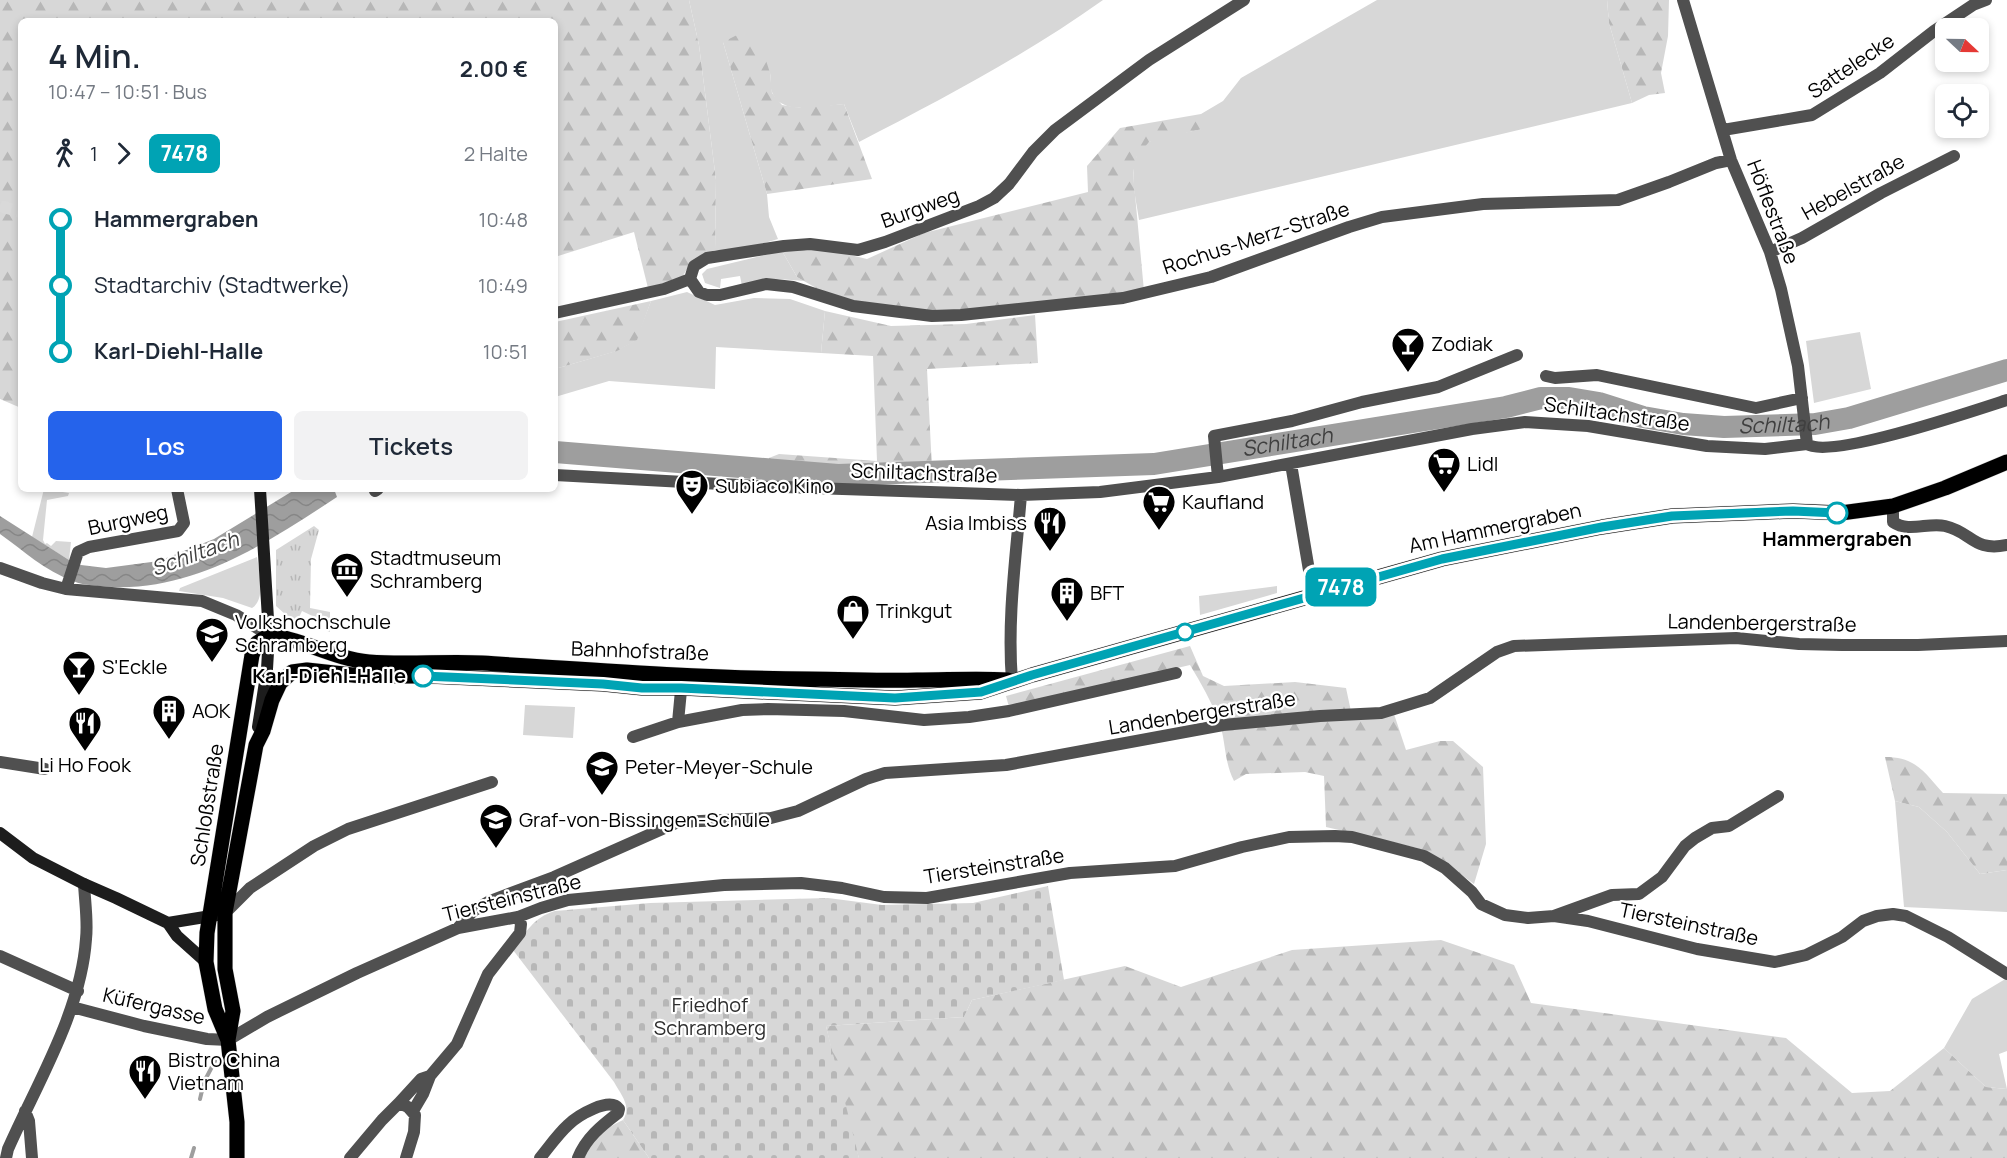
<!DOCTYPE html>
<html lang="de">
<meta charset="utf-8">
<style>
body{margin:0;font-family:Manrope,sans-serif;background:#f2f2f3;color:#1f2937;height:100vh;display:flex;flex-direction:column;font-size:22px;white-space:nowrap}
*{box-sizing:border-box;margin:0}
p{font-size:20px;color:#747a83}
.icon{flex:none;width:33px;height:33px;fill:none;stroke:currentColor;stroke-width:2;stroke-linecap:round;stroke-linejoin:round}
.map{position:relative;flex:1;overflow:hidden}
.side{position:absolute;left:18px;top:18px;width:540px;height:474px;display:flex;flex-direction:column;background:#fff;border-radius:9px;box-shadow:0 3px 9px #0003}
.side>*{flex:none}
.badge{padding:0 12px;border-radius:9px;font-size:21px;line-height:39px}
.needle{width:39px;rotate:112deg}
.controls{position:absolute;left:1935px;top:18px;display:grid;gap:12px}
.controls a{display:grid;place-items:center;width:54px;height:54px;border-radius:9px;background:#fff;box-shadow:0 3px 9px #0003;font-size:30px}
.map>.badge{position:absolute;translate:-50% -50%;box-shadow:0 0 0 3px #fff}
.legs{display:flex;align-items:center;gap:9px;height:66px;padding:0 30px;font-size:20px}
.legs p{margin-inline-start:auto}
.head{display:flex;align-items:center;justify-content:space-between;height:102px;padding:0 30px}
h1{font-size:33px;font-weight:600;line-height:45px}
.button{display:flex;gap:12px;margin-top:auto;padding:12px 30px}
.button a{flex:1;height:69px;border-radius:9px;background:#2563eb;color:#fff;font-size:24px;font-weight:600;line-height:69px;text-align:center}
.button a+a{background:#f2f2f3;color:#1f2937}
ul{padding:0 30px;list-style:none}
li{display:flex;align-items:center;gap:21px;height:66px;font-size:22px}
li i{display:grid;place-items:center;width:9px;height:100%;margin:0 8px;background:currentColor}
li i::after{content:'';width:15px;height:15px;margin:-8px;border:4px solid;border-radius:50%;background:#fff}
li p{margin-inline-start:auto}
li:first-child i{background:linear-gradient(#0000 50%,currentColor 0)}
li:last-child i{background:linear-gradient(currentColor 50%,#0000 0)}
.map>svg:first-child{display:block}
.grass{fill:#d7d7d7}
.forest{fill:url(#forest-firs)}
.cemetery{fill:url(#cemetery-stones)}
.park{fill:url(#park-tufts)}
.water{fill:url(#water-waves)}
.lines{fill:none;stroke-linecap:round;stroke-linejoin:round}
.stream{stroke:#9e9e9e;stroke-width:4}
.river{stroke:#9e9e9e;stroke-width:22}
.secondary-tunnel{stroke:#d9d9d9;stroke-width:12;stroke-dasharray:12 6;stroke-linecap:butt}
.primary-casing{stroke:#dbdbdb;stroke-width:16}
.street{stroke:#505050;stroke-width:12}
.secondary{stroke:#1d1d1d;stroke-width:12}
.primary{stroke:#000;stroke-width:15}
.line-1-casing{stroke:#fff;stroke-width:14}
.line-1{stroke:#00a3b4;stroke-width:9}
.stop-1-dot{fill:#fff;stroke:#00a3b4;stroke-width:3}
.labels{text-anchor:middle;stroke-width:4.5;stroke-linejoin:round;paint-order:stroke}
.street-label{font-size:20px;fill:#000;stroke:#fff}
.poi-label{font-size:20px;fill:#000;stroke:#fff;text-anchor:start}
.stop-label{font-size:20px;font-weight:bold;fill:#000;stroke:#fff}
.park-label{font-size:20px;fill:#2e2e2e;stroke:#fff}
.water-label{font-size:21px;font-style:italic;fill:#3f3f3f;stroke:#fff}
</style>
<div class="map">
<svg width="2007" height="1158" viewBox="0 0 2007 1158">
<defs>
<pattern id="forest-firs" width="22" height="20" patternUnits="userSpaceOnUse" patternTransform="scale(1.5)"><rect width="22" height="20" fill="#d7d7d7"/><path d="M5 1l3.5 6h-7zM16 11l3.5 6h-7z" fill="#b7b7b7"/></pattern>
<pattern id="cemetery-stones" width="16" height="16" patternUnits="userSpaceOnUse" patternTransform="scale(1.5)"><rect width="16" height="16" fill="#d7d7d7"/><path d="M2 7V4a2 2 0 0 1 4 0v3zM10 15v-3a2 2 0 0 1 4 0v3z" fill="#b7b7b7"/></pattern>
<pattern id="park-tufts" width="24" height="20" patternUnits="userSpaceOnUse" patternTransform="scale(1.5)"><rect width="24" height="20" fill="#d7d7d7"/><path d="M3 7l-1-3M5 7V3M7 7l1-3M15 17l-1-3M17 17v-4M19 17l1-3" fill="none" stroke="#b7b7b7"/></pattern>
<pattern id="water-waves" width="16" height="10" patternUnits="userSpaceOnUse" patternTransform="scale(1.5)"><rect width="16" height="10" fill="#9e9e9e"/><path d="M0 5q4-4 8 0t8 0" fill="none" stroke="#868686"/></pattern>
</defs>
<rect width="100%" height="100%" fill="#fff"/>
<path class="grass" d="M689,0H1103C1026,55 942,99 859,142L844,104C824,106 781,117 772,92C770,87 771,79 770,73L723,42L767,194L769,217L778,239L741,250H715L716,180L699,45Z
M1377,0H1607L1609,23L1632,103L1139,220C1136,197 1123,154 1151,141C1164,135 1187,133 1201,129V114L1223,101L1241,78Z
M782,251L797,277L804,281L779,279L742,286L740,276L721,279L720,288L705,283L702,274L707,269Z
M687,292L715,305L754,298L790,299L825,311L821,353L716,347L715,389L609,381L555,397V369L616,351L636,340L651,301Z
M1860,332L1871,389L1814,403L1806,341Z
M44,489L69,493L68,496L47,500L43,540L45,544L47,543L51,546L56,541L71,542L69,560L32,537Z
M257,557C259,571 266,600 252,608L223,598L179,591L180,588Z
M1277,586V593L1200,615L1199,596Z
M525,705L575,707L573,738L523,735Z
M1895,801L1919,807L1947,832L1980,874L2007,870V912L1904,907Z
M2007,978V1051L1999,1054L2007,1089L1986,1087L1944,1048L1972,999Z"/>
<path class="forest" d="M0,0H689L699,45L716,180L715,250C698,256 690,262 682,278L648,288L634,232L555,257V21H21V408L0,399Z
M1607,0H1669L1668,36L1661,73L1665,93L1649,95L1632,103L1609,23Z
M737,35L761,45L770,73L772,93L782,105L801,108L844,104L872,179L767,194L723,42Z
M1201,114L1202,129L1149,142L1137,156L1133,173L1144,291L965,312L869,308L823,292L797,277L782,251L821,248L867,259L924,233L1088,192L1087,166L1120,128Z
M651,301L637,340L617,351L555,369V322Z
M825,311L891,326L966,324L1035,315L1038,363L927,369L932,469H837L768,464L769,458L779,454L877,461L873,356L821,353Z
M1190,646L1203,676L1224,686L1295,682L1346,688L1352,716L1394,714L1406,750L1440,741H1453L1483,767L1486,844L1474,884L1444,862L1417,848L1326,827L1324,776L1305,772L1246,774L1234,781C1224,762 1226,741 1219,721C1211,701 1201,683 1190,665L1009,707L1006,696Z
M1885,757C1916,757 1924,772 1943,793L2007,794V870L1980,874L1947,832L1919,807L1895,801Z
M1441,940L1514,965L1531,1003L1786,1038L1852,1093L1890,1091L1944,1048L1986,1087L2007,1089V1158H859L849,1127L826,1026L964,1017L972,1000L1125,966L1181,987L1292,950Z
M623,1120L649,1158H584C591,1139 605,1128 623,1120Z"/>
<path class="cemetery" d="M1048,886L1064,980L972,1000L964,1017L826,1026L859,1158H649L623,1120C632,1106 621,1095 614,1082L513,950C525,933 534,917 555,911L650,903L828,898L882,905L973,903Z"/>
<path class="park" d="M314,526L319,530L311,559L310,608L330,612V632L325,630L327,623L302,611L296,624L276,606V550Z"/>
<path class="water" d="M296,489H334L337,497C270,541 197,590 113,587C100,586 85,586 73,581C45,571 24,551 0,534V516L69,560L81,565L106,568L159,561L214,539Z"/>
<g class="lines">
<path class="stream" d="M200,1099L204,1082L215,1061
M191,1158L194,1148"/>
<path class="river" id="s1" d="M555,452L838,475L1154,464L1506,407L1541,398H1569L1599,403L1643,417L1683,424L1724,427L1815,424L1849,418L2007,370"/>
<path class="secondary-tunnel" d="M0,206L21,212"/>
<defs>
<path id="primary" d="M228,1040L233,1011L225,969V913L256,745L263,731L272,700L280,683L292,672L307,670L362,676H427L603,684L642,688H681L895,698L981,692L1032,675L1442,559L1602,527L1672,516L1793,511L1841,513L1893,506L1945,488L2007,462
M237,1158V1122L228,1040L215,1009L206,962L207,933L252,655L257,643L269,635C303,639 334,659 369,662C406,665 445,661 482,663C591,670 699,678 808,679C844,679 881,681 917,680C948,680 977,678 1008,680"/>
</defs>
<use href="#primary" class="primary-casing"/>
<path class="street" d="M1683,0L1731,160L1770,252L1781,289L1798,366L1807,444
M1723,130L1812,115L1880,73L1934,31L1973,5L1986,0
M1770,252L1802,238L1881,193L1954,156
M690,279L699,292L707,295H720L766,284L793,287L853,306L932,316L961,315L1123,298L1211,277L1349,227L1382,217L1483,204L1618,200L1669,182L1716,163L1731,160
M690,279L694,266L707,258L784,246L810,244L858,250L885,242L979,206L994,198L1009,184L1033,152L1055,130L1149,60L1244,0
M555,313L664,289L690,279
M1546,376L1555,378L1597,375L1756,408L1802,398
M1291,464L1313,594
M555,475L758,486L1021,495L1100,492L1218,477L1472,429L1525,422L1588,426L1707,446L1765,449L1807,444C1829,460 1976,410 2007,400
M1218,477L1214,436L1292,421L1362,402L1438,387L1517,355
M375,491L378,489
M1893,506V522C1909,533 1928,522 1945,526C1972,532 1973,552 2007,545
M0,568L42,583L66,589L202,601L236,615L269,635
M66,589L78,552L89,547L178,531L184,523L177,489
M1012,681C1007,619 1016,557 1021,495
M678,722L742,710L768,709L844,711L924,720L969,717L1009,711L1176,673
M633,737L678,722L682,680
M0,762L45,769
M225,913L250,888L314,846L348,829L492,782
M1554,916L1612,895L1639,894L1662,877L1685,846L1695,838L1712,828L1729,826L1778,796
M458,928L473,911L490,901L554,877L678,822L771,818L798,811L866,779L885,773L1006,765L1223,725L1320,716L1381,713L1430,698L1497,652L1514,646L1736,638L1799,644L1842,645H1918L2007,641
M0,956L78,991
M72,1007L144,1026L207,1039L228,1040L267,1017L357,973L458,928L518,917L541,908L568,900L724,885L801,883L842,888L884,897L927,898L1070,873L1175,866L1242,847L1289,837L1335,836L1352,837L1424,856L1445,868L1472,892L1481,904L1505,915L1528,918L1554,916L1588,921L1697,949L1775,962L1806,955L1842,937L1863,921L1877,916L1893,914L1906,916L1948,937L2007,974
M399,1103L421,1079L430,1076
M25,1111L29,1121L32,1158
M413,1111L423,1094L430,1076L457,1044L488,974L520,933L521,924L518,917
M6,1158L8,1149C37,1083 81,1012 86,939C88,922 85,902 84,884
M350,1158L382,1120L399,1103L408,1107L415,1115L414,1132L406,1158
M540,1158C549,1147 558,1134 568,1125C577,1116 610,1096 619,1109L618,1113C601,1126 586,1138 578,1158"/>
<path class="secondary" d="M258,727L267,669L269,635L260,489
M0,833L33,858L84,884L116,898L168,923L177,936L206,962
M168,923L217,915"/>
<use href="#primary" class="primary"/>
</g>
<g class="lines">
<defs>
<path id="line-1" d="M423,676L603,684L642,688H681L895,698L981,692L1032,675L1442,559L1602,527L1672,516L1793,511L1837,513"/>
</defs>
<use href="#line-1" class="line-1-casing"/>
<use href="#line-1" class="line-1"/>
</g>
<defs>
<symbol id="bar-pin" viewBox="-11 -11 22 30"><path d="M0 17L-7.5 6A9.5 9.5 0 1 1 7.5 6Z" fill="#000" stroke="#fff"/><path d="M-6-5H6L.8 .8V4.5H3.5V6h-7V4.5H-.8V.8Z" fill="#fff"/></symbol>
<symbol id="supermarket-pin" viewBox="-11 -11 22 30"><path d="M0 17L-7.5 6A9.5 9.5 0 1 1 7.5 6Z" fill="#000" stroke="#fff"/><path d="M-6-5.5h2.5l.6 2H6L4.5 2H-2.5L-4.4-4H-6ZM-1.5 3.2a1.3 1.3 0 1 0 .1 0ZM3 3.2a1.3 1.3 0 1 0 .1 0Z" fill="#fff"/></symbol>
<symbol id="theatre-pin" viewBox="-11 -11 22 30"><path d="M0 17L-7.5 6A9.5 9.5 0 1 1 7.5 6Z" fill="#000" stroke="#fff"/><path d="M-5-5.5Q0-4 5-5.5V0Q5 5 0 6Q-5 5-5 0ZM-3.3-2.5H-1v1.5H-3.3ZM1-2.5H3.3v1.5H1ZM-2.8 1Q0 5.5 2.8 1Z" fill="#fff"/></symbol>
<symbol id="restaurant-pin" viewBox="-11 -11 22 30"><path d="M0 17L-7.5 6A9.5 9.5 0 1 1 7.5 6Z" fill="#000" stroke="#fff"/><path d="M-5-6h1v4h1v-4h1v4h1v-4h1v5L-1.5 .5V6h-2V.5L-5-1ZM5-6V6H3V1.5H1.5Q1.5-4 5-6Z" fill="#fff"/></symbol>
<symbol id="museum-pin" viewBox="-11 -11 22 30"><path d="M0 17L-7.5 6A9.5 9.5 0 1 1 7.5 6Z" fill="#000" stroke="#fff"/><path d="M0-6L6-3V-2H-6V-3ZM-5-1h2V3h-2ZM-1-1h2V3h-2ZM3-1h2V3H3ZM-6 4H6V6H-6Z" fill="#fff"/></symbol>
<symbol id="building-pin" viewBox="-11 -11 22 30"><path d="M0 17L-7.5 6A9.5 9.5 0 1 1 7.5 6Z" fill="#000" stroke="#fff"/><path d="M-4-6H4V6H1V3H-1V6H-4ZM-2.5-4.3h1.7v1.8h-1.7ZM.8-4.3h1.7v1.8H.8ZM-2.5-1h1.7V.8h-1.7ZM.8-1h1.7V.8H.8Z" fill="#fff"/></symbol>
<symbol id="shop-pin" viewBox="-11 -11 22 30"><path d="M0 17L-7.5 6A9.5 9.5 0 1 1 7.5 6Z" fill="#000" stroke="#fff"/><path d="M-5-2.5h2.3a2.7 3.5 0 0 1 5.4 0H5L5.5 6h-11ZM-1.5-2.5h3a1.5 2.3 0 0 0-3 0Z" fill="#fff"/></symbol>
<symbol id="university-pin" viewBox="-11 -11 22 30"><path d="M0 17L-7.5 6A9.5 9.5 0 1 1 7.5 6Z" fill="#000" stroke="#fff"/><path d="M0-5L7-2L0 1L-7-2ZM-4 1L0 2.5L4 1V4Q0 6-4 4Z" fill="#fff"/></symbol>
<symbol id="school-pin" viewBox="-11 -11 22 30"><path d="M0 17L-7.5 6A9.5 9.5 0 1 1 7.5 6Z" fill="#000" stroke="#fff"/><path d="M0-5L7-2L0 1L-7-2ZM-4 1L0 2.5L4 1V4Q0 6-4 4Z" fill="#fff"/></symbol>
</defs>
<g fill-rule="evenodd">
<use href="#bar-pin" x="1389" y="325" width="38" height="52"/>
<use href="#supermarket-pin" x="1425" y="445" width="38" height="52"/>
<use href="#theatre-pin" x="673" y="467" width="38" height="52"/>
<use href="#supermarket-pin" x="1140" y="483" width="38" height="52"/>
<use href="#restaurant-pin" x="1031" y="504" width="38" height="52"/>
<use href="#museum-pin" x="328" y="550" width="38" height="52"/>
<use href="#building-pin" x="1048" y="574" width="38" height="52"/>
<use href="#shop-pin" x="834" y="592" width="38" height="52"/>
<use href="#university-pin" x="193" y="615" width="38" height="52"/>
<use href="#bar-pin" x="60" y="648" width="38" height="52"/>
<use href="#building-pin" x="150" y="692" width="38" height="52"/>
<use href="#restaurant-pin" x="66" y="704" width="38" height="52"/>
<use href="#school-pin" x="583" y="748" width="38" height="52"/>
<use href="#school-pin" x="477" y="801" width="38" height="52"/>
<use href="#restaurant-pin" x="126" y="1052" width="38" height="52"/>
</g>
<g class="stop-1-dot">
<circle cx="1837" cy="513" r="10"/>
<circle cx="1185" cy="632" r="8"/>
<circle cx="423" cy="676" r="10"/>
</g>
<g class="labels">
<g class="street-label">
<text transform="translate(1851 66) rotate(-34)" y="7">Sattelecke</text>
<text transform="translate(1853 187) rotate(-29)" y="7">Hebelstraße</text>
<text transform="translate(920 208) rotate(-20)" y="7">Burgweg</text>
<text transform="translate(1773 212) rotate(69)" y="7">Höflestraße</text>
<text transform="translate(1256 238) rotate(-18)" y="7">Rochus-Merz-Straße</text>
<text transform="translate(1617 414) rotate(8)" y="7">Schiltachstraße</text>
<text transform="translate(924 473) rotate(2)" y="7">Schiltachstraße</text>
<text transform="translate(128 520) rotate(-12)" y="7">Burgweg</text>
<text transform="translate(1495 528) rotate(-12)" y="7">Am Hammergraben</text>
<text transform="translate(1762 623) rotate(1)" y="7">Landenbergerstraße</text>
<text transform="translate(640 651) rotate(2)" y="7">Bahnhofstraße</text>
<text transform="translate(1202 713) rotate(-9)" y="7">Landenbergerstraße</text>
<text transform="translate(207 805) rotate(-81)" y="7">Schloßstraße</text>
<text transform="translate(994 866) rotate(-9)" y="7">Tiersteinstraße</text>
<text transform="translate(512 898) rotate(-14)" y="7">Tiersteinstraße</text>
<text transform="translate(1689 924) rotate(12)" y="7">Tiersteinstraße</text>
<text transform="translate(154 1006) rotate(13)" y="7">Küfergasse</text>
</g>
<g class="poi-label">
<text x="1431" y="351">Zodiak</text>
<text x="1467" y="471">Lidl</text>
<text x="715" y="493">Subiaco Kino</text>
<text x="1182" y="509">Kaufland</text>
<text x="1027" y="530" text-anchor="end">Asia Imbiss</text>
<text x="370" y="565">Stadtmuseum<tspan x="370" dy="23">Schramberg</tspan></text>
<text x="1090" y="600">BFT</text>
<text x="876" y="618">Trinkgut</text>
<text x="235" y="629">Volkshochschule<tspan x="235" dy="23">Schramberg</tspan></text>
<text x="102" y="674">S'Eckle</text>
<text x="192" y="718">AOK</text>
<text x="85" y="772" text-anchor="middle">Li Ho Fook</text>
<text x="625" y="774">Peter-Meyer-Schule</text>
<text x="519" y="827">Graf-von-Bissingen-Schule</text>
<text x="168" y="1067">Bistro China<tspan x="168" dy="23">Vietnam</tspan></text>
</g>
<g class="stop-label">
<text x="1837" y="546">Hammergraben</text>
<text x="406" y="683" text-anchor="end">Karl-Diehl-Halle</text>
</g>
<g class="park-label">
<text x="710" y="1012">Friedhof<tspan x="710" dy="23">Schramberg</tspan></text>
</g>
<g class="water-label">
<text dy="7" stroke="none"><textPath href="#s1" startOffset="1239">Schiltach</textPath></text>
<text dy="7" stroke="none"><textPath href="#s1" startOffset="735">Schiltach</textPath></text>
<text transform="translate(195 554) rotate(-20)" y="7">Schiltach</text>
</g>
</g>
</svg>
<div class="controls">
<a><svg class="needle" viewBox="-14 -14 28 28"><path d="M0-13l5 13h-10z" fill="#e53935"/><path d="M0 13l5-13h-10z" fill="#747a83"/></svg></a>
<a><svg class="icon" aria-label="locate" viewBox="0 0 24 24"><circle cx="12" cy="12" r="6"/><path d="M12 2v4M12 18v4M2 12h4M18 12h4"/></svg></a>
</div>
<b class="badge" style="left:1341px;top:587px;background:#00a3b4;color:#fff">7478</b>
<section class="side">
<div class="head"><div><h1>4 Min.</h1><p>10:47 – 10:51 · Bus</p></div><b>2.00 €</b></div>
<div class="legs"><svg class="icon" aria-label="walk" viewBox="0 0 24 24"><circle cx="13" cy="4" r="2"/><path d="M13 8l-2 6 4 7M11 14l-3 7M7 12l3-4h3l4 4"/></svg>1<svg class="icon" aria-label="forward" viewBox="0 0 24 24"><path d="M9 5l7 7-7 7"/></svg><b class="badge" style="background:#00a3b4;color:#fff">7478</b><p>2 Halte</p></div>
<ul>
<li><i style="color:#00a3b4"></i><b>Hammergraben</b><p>10:48</p></li>
<li><i style="color:#00a3b4"></i><span>Stadtarchiv (Stadtwerke)</span><p>10:49</p></li>
<li><i style="color:#00a3b4"></i><b>Karl-Diehl-Halle</b><p>10:51</p></li>
</ul>
<div class="button"><a>Los</a><a>Tickets</a></div>
</section>
</div>
